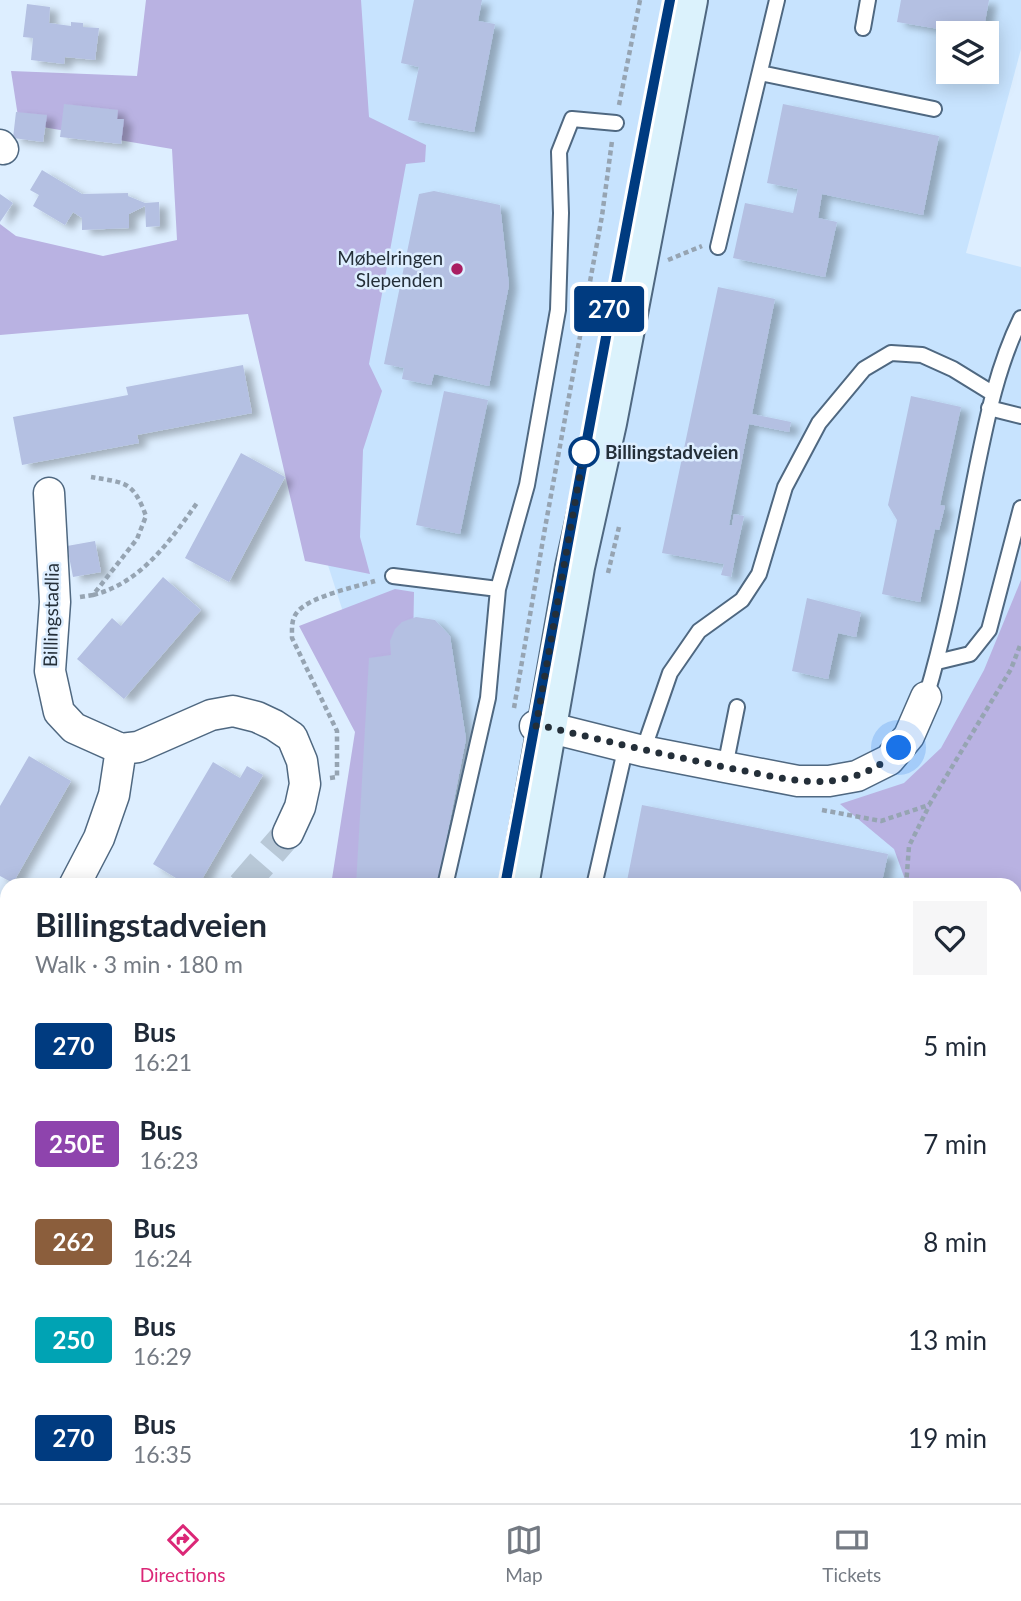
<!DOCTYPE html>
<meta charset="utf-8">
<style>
body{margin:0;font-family:Lato,sans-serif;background:#f6f6f7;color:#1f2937;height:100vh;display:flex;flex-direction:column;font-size:26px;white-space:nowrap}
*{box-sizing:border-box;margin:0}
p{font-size:23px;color:#747a83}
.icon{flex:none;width:38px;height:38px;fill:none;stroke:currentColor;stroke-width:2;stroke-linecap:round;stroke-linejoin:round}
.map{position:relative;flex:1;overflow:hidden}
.details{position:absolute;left:0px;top:878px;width:1022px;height:625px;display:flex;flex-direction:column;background:#fff;border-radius:21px 21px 0 0;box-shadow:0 4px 18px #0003}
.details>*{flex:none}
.badge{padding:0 14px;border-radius:5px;font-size:24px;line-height:46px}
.fabs{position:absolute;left:936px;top:21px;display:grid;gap:14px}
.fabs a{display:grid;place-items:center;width:63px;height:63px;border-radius:0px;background:#fff;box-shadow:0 4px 18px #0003;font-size:35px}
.you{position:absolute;width:35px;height:35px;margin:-18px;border:5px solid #fff;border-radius:50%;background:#1a73e8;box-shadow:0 0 0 10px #1a73e833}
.map>.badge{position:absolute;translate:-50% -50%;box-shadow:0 0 0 4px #fff}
.round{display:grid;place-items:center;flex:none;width:74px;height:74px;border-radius:0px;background:#f6f6f7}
.headline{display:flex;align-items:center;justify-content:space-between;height:119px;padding:0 35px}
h1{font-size:33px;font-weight:700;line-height:52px}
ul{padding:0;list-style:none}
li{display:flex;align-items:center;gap:21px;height:98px;padding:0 35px}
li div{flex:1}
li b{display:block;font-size:26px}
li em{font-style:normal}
li .badge{min-width:77px;font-weight:700;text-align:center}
.tabs{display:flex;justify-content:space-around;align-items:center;height:98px;border-top:2px solid #e0e1e3;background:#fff;font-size:19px;color:#747a83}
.tabs a{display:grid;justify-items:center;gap:4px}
.tabs .current{color:#db2777}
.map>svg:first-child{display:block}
.built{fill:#c7e3fe;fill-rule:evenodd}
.green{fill:#b9b2e2}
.building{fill:#b4c0e2;filter:url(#shadow)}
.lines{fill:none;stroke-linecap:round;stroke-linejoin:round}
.street-tunnel{stroke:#b8c8d7;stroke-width:30;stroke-dasharray:30 15;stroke-linecap:butt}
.lane-casing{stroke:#4f6881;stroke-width:18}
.street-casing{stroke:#4f6881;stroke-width:33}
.secondary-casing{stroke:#4f6881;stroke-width:42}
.path{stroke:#96a4b2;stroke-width:4.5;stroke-dasharray:5 3.5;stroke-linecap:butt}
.lane{stroke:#fff;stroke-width:14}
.street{stroke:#fff;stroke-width:30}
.secondary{stroke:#dbf2fc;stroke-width:38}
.line-casing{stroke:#fff;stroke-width:16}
.line{stroke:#003b80;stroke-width:10}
.walk{stroke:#242f39;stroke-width:7;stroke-dasharray:0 12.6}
.poi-dot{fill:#a91e62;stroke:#def;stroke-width:2.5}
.stop-dot{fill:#fff;stroke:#003b80;stroke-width:3.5}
.labels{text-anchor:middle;stroke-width:5;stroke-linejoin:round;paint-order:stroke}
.poi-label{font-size:19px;fill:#242f39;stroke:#def;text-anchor:end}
.stop-label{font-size:19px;font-weight:bold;fill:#242f39;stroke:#def;text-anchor:start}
.street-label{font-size:19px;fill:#242f39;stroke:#def}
</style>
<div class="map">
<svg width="1021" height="1503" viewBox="0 0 1021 1503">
<defs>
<filter id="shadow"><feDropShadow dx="8" dy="4.5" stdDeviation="3.5" flood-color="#0004"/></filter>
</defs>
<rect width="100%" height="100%" fill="#def"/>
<path class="built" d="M323,0H1021V49L966,253L1021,267V608L931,885H358L379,724L308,503ZM948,33H987V72H948Z
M262,1496H404L406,1503H260Z
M475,1496H826L825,1503H477Z"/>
<path class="green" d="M146,0H361L369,117L426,145L425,162L406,164L369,364L382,391L363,450L360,537L370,574L305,561L248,314L0,335V224L16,236L103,256L177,240L172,149L19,123L11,71L137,76Z
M1021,580V961L1015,960V886L907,885L894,849L840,804L904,783L941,748L984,670Z
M395,589L414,592L411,753L385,885H331L355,732L299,626Z
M1021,1352V1503H987L985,1496H1015V1370Z
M168,1496H204L202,1503H167Z
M274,1496H326L324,1503H273Z"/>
<path class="building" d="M414,0H482L478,21L495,24L474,132L408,120L419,67L401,63Z
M901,0H989L983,33H963L897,22Z
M27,4L50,7L49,23L71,26V22L83,23V27L99,28L95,60L65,57L64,64L31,60L33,38L23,37Z
M64,104L118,110L117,119H124L121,144L60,137Z
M783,104L939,136L923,215L822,194L818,218L837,222L825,277L733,258L745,203L793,213L798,189L767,183Z
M16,112L47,115L43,142L13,138Z
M42,170L82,194L128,193V196L145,203L159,202L160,226L146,227L145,206L129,214V228L82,230V218L73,212L65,225L33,206L39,195L30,190Z
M434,191L500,205L509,285L489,386L434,374L431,385L402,379L404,368L384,364L419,194Z
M0,194L13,203L0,222Z
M718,287L775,299L752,414L791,422L789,432L749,424L729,525H732L734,514L744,516L731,577L721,575L724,564L662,553Z
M243,365L252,413L137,435L139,443L22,465L13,417L128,395L126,387Z
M444,391L488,400L460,534L416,525Z
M911,396L961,407L940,505L945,506L939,530L935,529L920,602L882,594L897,520L888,505Z
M241,453L285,477L229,582L185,558Z
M95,541L101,572L73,577L67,546Z
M163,577L201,610L124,699L77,659L112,618L121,626Z
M807,598L861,612L856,637L838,633L828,679L792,671Z
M416,617L435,620L450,636L466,739L437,886H356L369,658L391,655L390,641L395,629L402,622Z
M29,756L71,781L13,883L0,876V806Z
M213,762L240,778L247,766L263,775L198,886H189L153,864Z
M642,805L888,854L881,886H626Z
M0,911L7,914V930L0,946Z
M1015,998L1021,999V1030L1015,1029Z
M0,1050L7,1051V1172L0,1171Z
M0,1251L7,1252V1314L0,1313Z
M0,1326L7,1328L5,1367L0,1366Z
M120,1496H138L136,1503Z
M559,1496H769L767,1503H576Z"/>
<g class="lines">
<path class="street-tunnel" d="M242,886L288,833"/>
<defs>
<path id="lane" d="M863,28L868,0
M760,73L934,109
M718,247L777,0
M989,408L1021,416
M393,576L498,589
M937,662L970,654L989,630L1021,508
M926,697C948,624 961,547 976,472C987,418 997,367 1021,318
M643,751L670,673L699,631L742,600L759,574L785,487L819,423L864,369L891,353L922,355L953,369L992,393
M725,767L737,707
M445,886L488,698L498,589L527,485L558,310L561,213L559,152L572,119L616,123
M594,886L626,746
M372,1496L373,1503
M523,1496L525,1503
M779,1503L781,1496"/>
<path id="street" d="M0,145L3,149
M49,493L55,602L50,671L59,712L74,728L121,749L138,747L211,715L233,711L257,717L274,725L292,737L302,761L305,784L300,807L288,833
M535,726L547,727L643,751L725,767L798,781H829L857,776L889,760L909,736L926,697
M74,886L99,838L114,795L121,749
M1015,1321L1021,1300
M0,1470L7,1468
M39,1496L42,1503
M928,1503L935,1496"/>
<path id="secondary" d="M519,886L575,567L607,423L688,0
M451,1496L452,1503
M236,1503L237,1496"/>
</defs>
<use href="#lane" class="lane-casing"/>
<use href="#street" class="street-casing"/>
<use href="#secondary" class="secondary-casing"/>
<path class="path" d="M619,105L640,0
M668,260L702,246
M608,573L619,527
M93,595C141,583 170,541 197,503
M80,597L93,595L137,539L146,516C133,481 126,483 91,477
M514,708L545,528L602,216L612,141
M330,778L337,777V731L292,638C292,628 291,619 298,611C312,596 355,587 375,581
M822,810L881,821L929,805L1011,669L1021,643
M906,886L909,846L929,806
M0,1224H7
M1015,1372L1021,1368
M415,1496L417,1503
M808,1503L810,1496"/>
<use href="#lane" class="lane"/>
<use href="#street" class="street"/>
<use href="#secondary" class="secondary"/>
</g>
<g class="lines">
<defs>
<path id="line" d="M505,886C560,590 612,295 670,0"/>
</defs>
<use href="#line" class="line-casing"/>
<use href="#line" class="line"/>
<path class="walk" d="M584,452L586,440L536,726L547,727C609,742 671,756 734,769C765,774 797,784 829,781C855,779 882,768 899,748"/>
</g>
<circle class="poi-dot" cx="457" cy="269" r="7"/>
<circle class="stop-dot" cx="584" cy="452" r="14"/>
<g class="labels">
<g class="poi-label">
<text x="443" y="265">Møbelringen<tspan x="443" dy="22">Slependen</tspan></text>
</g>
<g class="stop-label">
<text x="605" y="459">Billingstadveien</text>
</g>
<g class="street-label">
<text transform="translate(51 615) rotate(-89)" y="7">Billingstadlia</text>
</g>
</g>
</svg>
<div class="fabs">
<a><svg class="icon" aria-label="layers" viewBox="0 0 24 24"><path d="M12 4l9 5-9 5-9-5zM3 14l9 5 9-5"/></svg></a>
</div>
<div class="you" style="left:899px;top:748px"></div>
<b class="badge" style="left:609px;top:309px;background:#003b80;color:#fff">270</b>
<section class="details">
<div class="headline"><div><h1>Billingstadveien</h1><p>Walk · 3 min · 180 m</p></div><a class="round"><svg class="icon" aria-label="heart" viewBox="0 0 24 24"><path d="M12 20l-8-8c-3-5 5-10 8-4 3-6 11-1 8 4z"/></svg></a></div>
<ul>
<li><span class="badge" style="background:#003b80;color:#fff">270</span><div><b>Bus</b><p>16:21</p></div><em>5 min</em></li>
<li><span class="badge" style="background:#8e44ad;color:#fff">250E</span><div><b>Bus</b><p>16:23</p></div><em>7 min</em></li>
<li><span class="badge" style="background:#8b5e3c;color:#fff">262</span><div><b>Bus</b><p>16:24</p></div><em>8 min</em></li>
<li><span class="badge" style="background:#00a3b4;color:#fff">250</span><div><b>Bus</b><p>16:29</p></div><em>13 min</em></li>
<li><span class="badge" style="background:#003b80;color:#fff">270</span><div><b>Bus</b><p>16:35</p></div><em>19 min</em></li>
</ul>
</section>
</div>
<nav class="tabs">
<a class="current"><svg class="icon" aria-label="directions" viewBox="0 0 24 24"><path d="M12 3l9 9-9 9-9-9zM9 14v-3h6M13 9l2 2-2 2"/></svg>Directions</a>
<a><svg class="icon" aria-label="map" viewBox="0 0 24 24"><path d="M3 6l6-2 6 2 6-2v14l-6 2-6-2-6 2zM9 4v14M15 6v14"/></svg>Map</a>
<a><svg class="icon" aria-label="tickets" viewBox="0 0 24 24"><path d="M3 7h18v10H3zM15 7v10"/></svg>Tickets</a>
</nav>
